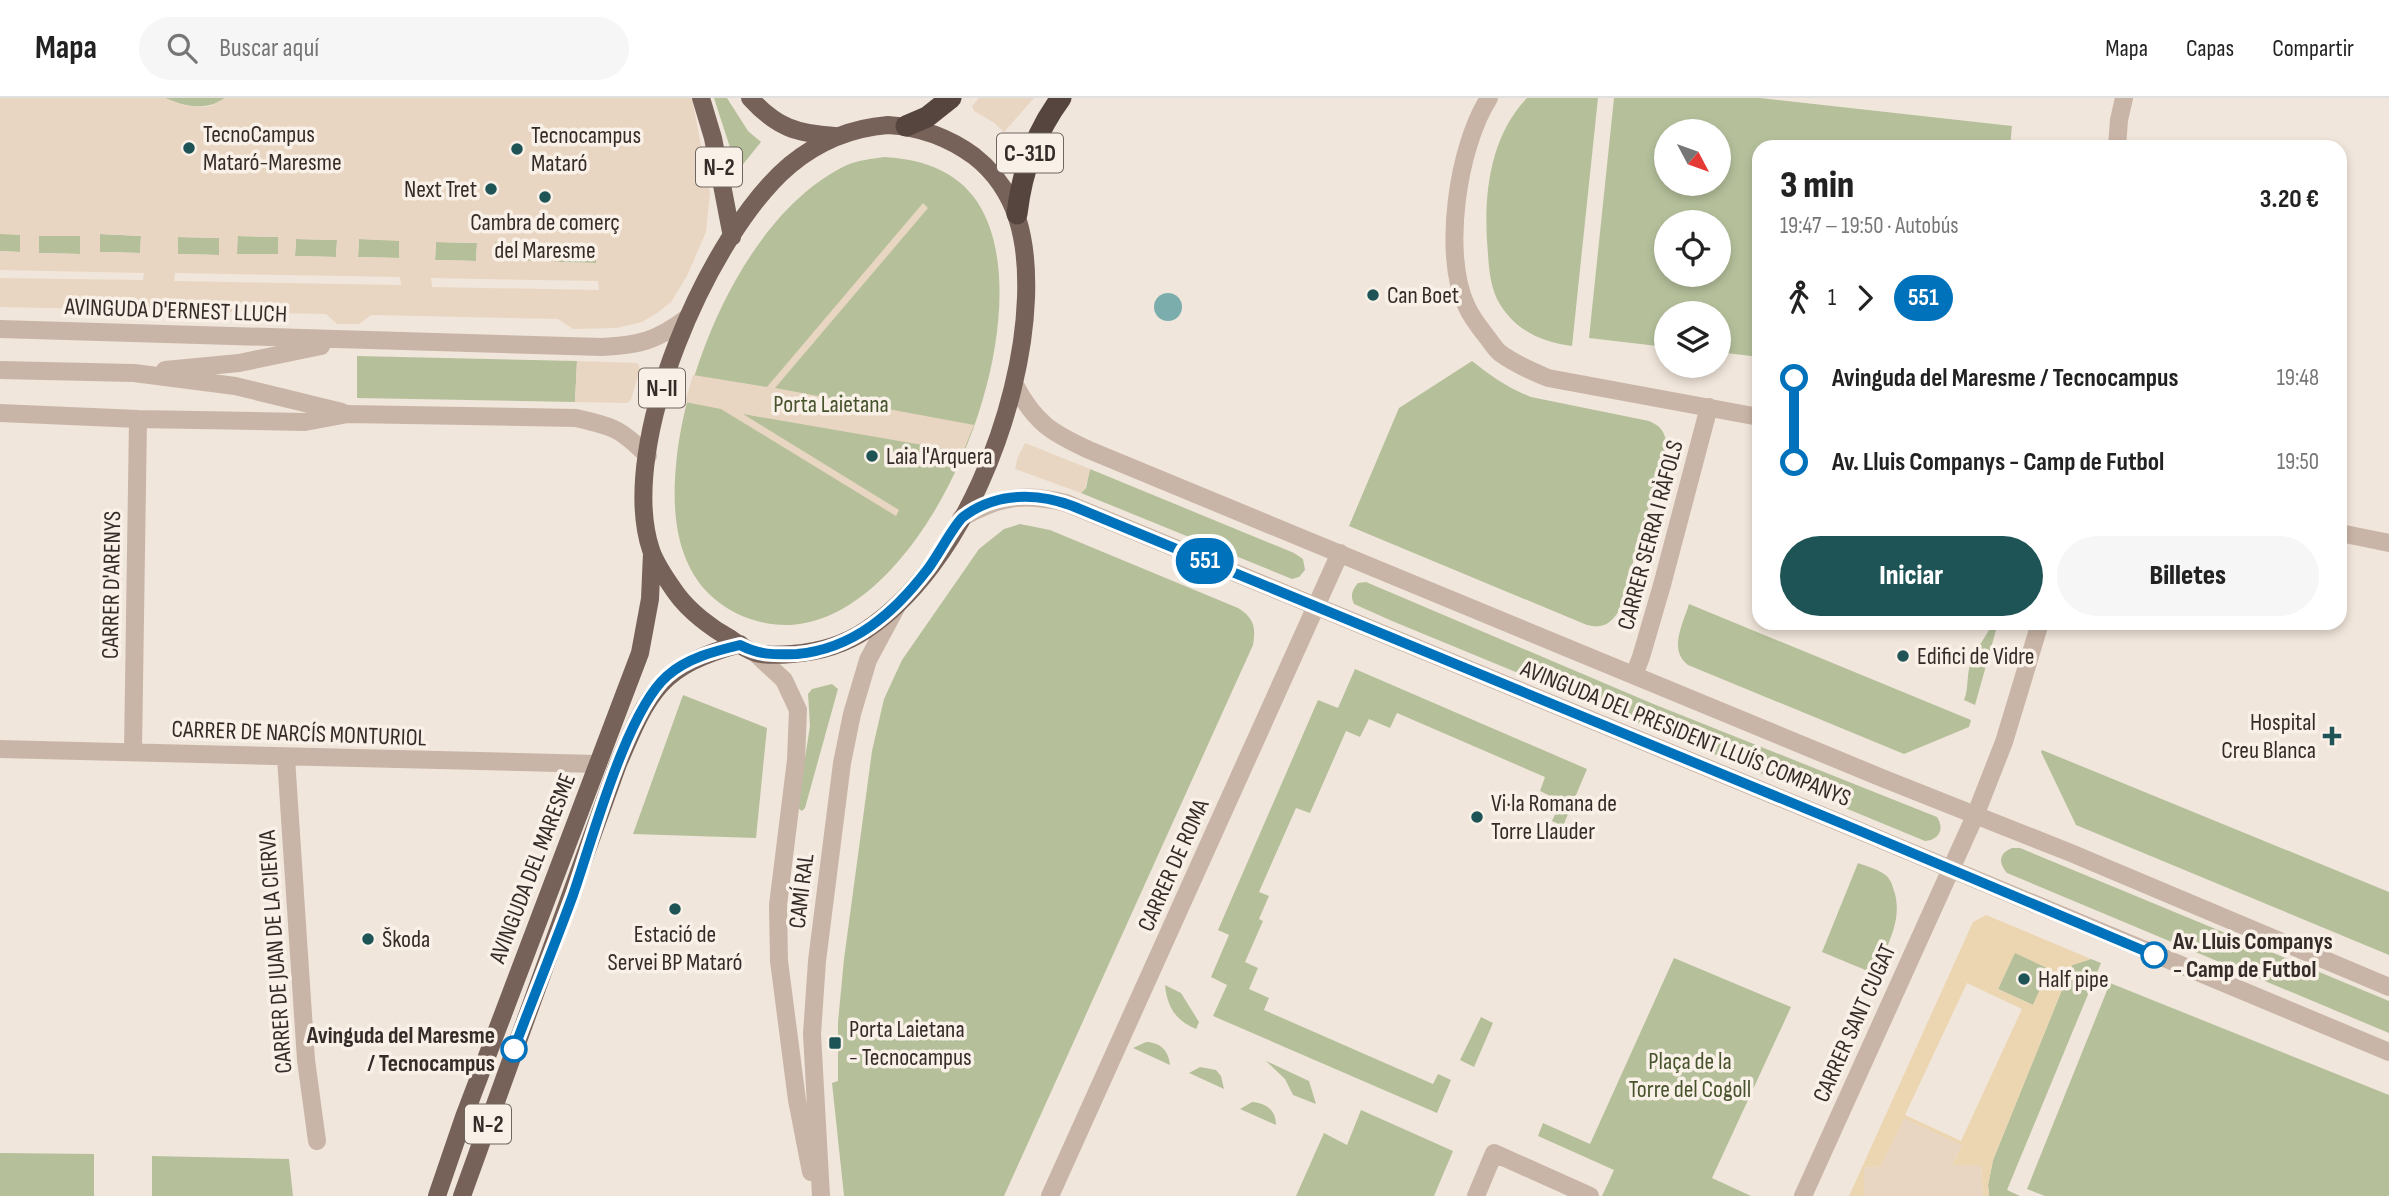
<!DOCTYPE html>
<html lang="es">
<meta charset="utf-8">
<style>
body{margin:0;font-family:"Sofia Sans Condensed",sans-serif;background:#f6f6f6;color:#222;height:100vh;display:flex;flex-direction:column;font-size:26px;white-space:nowrap}
*{box-sizing:border-box;margin:0}
p{font-size:23px;color:#767676}
.icon{flex:none;width:38px;height:38px;fill:none;stroke:currentColor;stroke-width:2;stroke-linecap:round;stroke-linejoin:round}
.map{position:relative;flex:1;overflow:hidden}
.details{position:absolute;left:1752px;top:42px;width:595px;height:490px;display:flex;flex-direction:column;background:#fff;border-radius:21px;box-shadow:0 4px 10px #0003}
.details>*{flex:none}
.badge{padding:0 14px;border-radius:23px;font-size:24px;line-height:46px}
.needle{width:46px;rotate:131deg}
.controls{position:absolute;left:1654px;top:21px;display:grid;gap:14px}
.controls a{display:grid;place-items:center;width:77px;height:77px;border-radius:50%;background:#fff;box-shadow:0 4px 10px #0003;font-size:35px}
.map>.badge{position:absolute;translate:-50% -50%;box-shadow:0 0 0 4px #fff}
.legs{display:flex;align-items:center;gap:10px;height:77px;padding:0 28px;font-size:23px}
.legs p{margin-inline-start:auto}
.overview{display:flex;align-items:center;justify-content:space-between;height:119px;padding:0 28px}
h1{font-size:38px;font-weight:800;line-height:52px}
.cta{display:flex;gap:14px;margin-top:auto;padding:14px 28px}
.cta a{flex:1;height:80px;border-radius:42px;background:#1e5456;color:#fff;font-size:28px;font-weight:800;line-height:80px;text-align:center}
.cta a+a{background:#f6f6f6;color:#222}
ul{padding:0 28px;list-style:none}
li{display:flex;align-items:center;gap:24px;height:84px;font-size:26px}
li i{display:grid;place-items:center;width:10px;height:100%;margin:0 9px;background:currentColor}
li i::after{content:'';width:18px;height:18px;margin:-9px;border:5px solid;border-radius:50%;background:#fff}
li p{margin-inline-start:auto}
li:first-child i{background:linear-gradient(#0000 50%,currentColor 0)}
li:last-child i{background:linear-gradient(currentColor 50%,#0000 0)}
header{display:flex;align-items:center;gap:42px;box-sizing:border-box;height:98px;padding:0 35px;background:#fff;border-bottom:2px solid #e0e0e0}
header strong{font-size:33px}
nav{display:flex;gap:38px;margin-inline-start:auto;font-size:24px}
.search{width:490px;height:63px;background:#f6f6f6;display:flex;align-items:center;gap:18px;box-sizing:border-box;padding:0 24px;border-radius:38px;color:#767676;font-size:26px}
.map>svg:first-child{display:block}
.green{fill:#b5c09b;fill-rule:evenodd}
.sand{fill:#ecd6b2;fill-rule:evenodd}
.plaza{fill:#e9d6c2;fill-rule:evenodd}
.water{fill:#7badad}
.lines{fill:none;stroke-linecap:round;stroke-linejoin:round}
.minor{stroke:#c9b5a7;stroke-width:18}
.major{stroke:#776259;stroke-width:18}
.highway{stroke:#56453f;stroke-width:21}
.line-1-casing{stroke:#fff;stroke-width:16}
.line-1{stroke:#0072bc;stroke-width:10}
.poi-dot{fill:#1e5456;stroke:#f9f0e7;stroke-width:2.5}
.stop-1-dot{fill:#fff;stroke:#0072bc;stroke-width:3.5}
.labels{text-anchor:middle;stroke-width:7;stroke-linejoin:round;paint-order:stroke}
.shield{fill:#f9f0e7;stroke:#706661;stroke-width:2}
.shield-label{font-size:23px;font-weight:bold;fill:#352b28}
.poi-label{font-size:24px;fill:#352b28;stroke:#f9f0e7;text-anchor:start}
.street-label{font-size:24px;fill:#352b28;stroke:#f9f0e7}
.park-label{font-size:24px;fill:#46532c;stroke:#f9f0e7}
.stop-label{font-size:24px;font-weight:bold;fill:#352b28;stroke:#f9f0e7;text-anchor:start}
</style>
<header>
<strong>Mapa</strong>
<div class="search"><svg class="icon" aria-label="search" viewBox="0 0 24 24"><circle cx="10" cy="10" r="6"/><path d="M15 15l6 6"/></svg>Buscar aquí</div>
<nav><a>Mapa</a><a>Capas</a><a>Compartir</a></nav>
</header>
<div class="map">
<svg width="2389" height="1098" viewBox="0 0 2389 1098">
<rect width="100%" height="100%" fill="#f1e6db"/>
<path class="green" d="M165,0H225C207,13 185,9 165,0Z
M714,0H727L748,33L761,44L740,70L736,68Z
M1527,0H1598L1572,248C1543,244 1518,234 1501,208C1491,193 1489,173 1488,156C1483,102 1488,41 1527,0Z
M1614,0H1760L2012,28L2010,49H1759V259L1719,254L1718,215H1666V249L1589,240ZM1718,33V86H1666V33ZM1718,124V177H1666V124Z
M884,59C918,61 951,70 973,98C1061,210 915,569 757,523C738,518 723,509 709,496C675,462 672,411 676,367C685,265 749,113 847,67C859,62 871,61 884,59Z
M0,136H21L20,154L0,153Z
M100,136L141,138L140,155L99,154Z
M39,137L80,138V156L39,155Z
M237,138L279,139L278,157L237,156Z
M178,139L219,140V157L177,156Z
M296,141L337,142L336,159L295,158Z
M359,141L400,142L399,160L358,159Z
M436,144L477,145L476,163L435,162Z
M494,144L536,145L535,163L494,162Z
M555,146L597,147L596,165L555,164Z
M357,258L577,263L575,304L357,300Z
M1472,263C1491,278 1508,290 1531,299L1649,323C1661,328 1664,333 1667,346L1619,513C1610,526 1603,531 1587,527L1349,428L1399,310Z
M1090,371L1294,455L1303,461L1305,472L1299,479L1292,481L1081,395L1086,390Z
M1020,426L1050,432L1238,510C1254,520 1256,529 1253,547L1004,1098H844L832,985L838,983V924L844,861L872,653L884,601L902,562L979,451L1004,431Z
M1366,484L1651,605L1937,719C1945,731 1939,742 1925,743L1392,523L1354,506C1350,498 1352,492 1358,485Z
M1689,506L1971,622L1969,629L1904,656L1688,567C1668,552 1683,526 1689,506Z
M1992,525H1998L1975,607L1964,602C1969,590 1966,577 1971,564C1976,549 1987,539 1992,525Z
M1355,571L1587,671L1563,728L1552,723L1561,703L1540,693L1545,679L1397,615L1390,630L1369,621L1360,639L1346,633L1310,715L1296,710L1259,794L1269,798L1259,821L1263,823L1245,864L1258,870L1249,891L1269,900L1264,912L1433,986L1438,976L1451,982L1437,1015L1213,918L1227,887L1211,879L1229,837L1218,832L1318,602L1338,610Z
M832,586L838,591L805,710L802,713L798,710V704L810,628L808,596L812,591Z
M683,597L767,630L756,740L633,736Z
M2042,652L2389,794V857L2076,727L2041,654Z
M2012,750H2020L2389,903V935L2007,775C1998,765 1999,755 2012,750Z
M1858,765C1866,768 1877,771 1884,776C1889,779 1892,785 1893,790C1905,820 1886,849 1875,876L1822,854Z
M2015,854L2050,871L2033,907L1998,891Z
M1674,860L1791,909L1712,1080L1751,1098H1602L1614,1072L1538,1038L1543,1025L1590,1046Z
M2091,861L2101,865L2007,1092L2020,1098H1989L1988,1087L1993,1062L2072,867Z
M2110,885L2389,997V1098H2045L2027,1091Z
M1165,887L1181,895L1199,924L1196,931C1176,923 1167,909 1165,887Z
M1481,919L1493,925L1474,969L1460,962Z
M1146,944C1160,944 1169,953 1170,967L1133,950Z
M1266,963L1309,983L1316,1006L1293,997L1285,981Z
M1200,969L1216,972L1221,978L1224,991L1189,975Z
M1252,1004C1266,1005 1276,1012 1276,1027L1240,1011Z
M1361,1012L1453,1053L1434,1098H1296L1324,1035L1347,1047Z
M0,1055L94,1056V1098H0Z
M152,1058L289,1061L293,1098H152Z"/>
<path class="sand" d="M1986,817L2091,861L2072,867L1993,1062L1988,1087L1989,1098H1983L1981,1067H1952L1962,1047L1881,1068L1864,1070V1098H1849L1973,824ZM2015,855L2049,871L2033,907L1998,891ZM1967,885L2022,911L1961,1043L1905,1017Z"/>
<path class="plaza" d="M0,0H165L183,7L200,9L211,8L225,0H692L710,95L706,134L687,178L671,204L657,215L642,224L617,230L573,231L558,221L371,217L359,226H337L326,216L0,209V180L143,182L144,175L0,172V153L20,154V137L0,136ZM100,136L141,138L140,155L100,154ZM39,138H80V156L39,155ZM238,138L278,139V156H237ZM178,139L219,140V157L178,156ZM296,141L337,142L336,159L295,158ZM359,141L399,143V160L358,159ZM436,144L477,145L476,163L435,162ZM495,144L535,145V163L494,162ZM555,147H596V165L555,164ZM175,175L400,179L401,187L174,183ZM431,180L598,183L599,192L432,189Z
M979,0H1034L1004,34L993,24L974,13L972,8Z
M923,105L928,110L775,290L974,327L963,354L743,316L899,412L896,418L721,311L685,304L693,277L767,289Z
M577,263L638,265L640,271L631,302L627,305L575,304Z
M1025,345L1090,371L1085,391L1081,395L1015,371L1017,361Z
M1904,1020L1962,1047L1952,1067H1981L1983,1098H1864V1070L1881,1068Z"/>
<path class="water" d="M1154 209a14 14 0 1 1 28 0a14 14 0 1 1-28 0Z"/>
<g class="lines">
<path class="minor" d="M1489,0C1458,48 1442,155 1466,207C1471,219 1479,229 1487,239C1491,244 1495,251 1500,255C1515,266 1531,273 1548,280L1759,319
M2117,49L2119,22L2124,0
M0,231L602,249C640,247 656,243 687,220
M0,272L134,275L235,288L342,314
M165,272L239,265L321,248
M1015,287C1035,325 1052,335 1089,352L1882,680L2071,755L2389,889
M0,315L138,321L305,324L348,316L576,320C614,329 620,330 648,358
M961,420C999,399 1023,394 1066,405L1860,733L2389,954
M2340,435L2389,445
M755,555L784,582L798,612L796,662L778,807L779,863L797,1002L811,1074
M1634,577L1641,559L1662,487L1709,309
M0,651L597,666
M133,653L138,321
M286,660L306,962L317,1043
M821,1098L812,936L817,863L842,665L852,616L868,562L898,506
M1050,1098L1340,455
M1476,1098L1494,1055L1590,1098
M1803,1098L1975,718L2004,644L2040,525"/>
<path class="major" d="M701,0L713,40L732,139
M750,0C776,29 797,36 835,38
M888,27C920,29 948,39 974,58C1019,93 1028,145 1026,200C1022,312 962,468 866,532C844,547 818,554 792,556C780,557 767,558 756,555C747,552 738,546 731,541C711,530 689,513 676,495C667,482 656,467 651,452C616,348 709,135 790,67C819,43 850,30 888,27Z
M437,1098L464,1019L640,555L650,501L652,455
M462,1098L618,666C649,593 660,568 740,546"/>
<path class="highway" d="M906,28L927,19L951,0
M1017,116C1022,73 1035,35 1061,0"/>
</g>
<g class="lines">
<defs>
<path id="line-1" d="M514,951C533,900 554,849 573,797C592,743 626,614 667,578C687,560 715,553 740,547C759,557 775,557 797,556C853,551 894,515 927,472C936,461 955,425 963,419C996,394 1038,394 1075,409L1860,733L2154,857"/>
</defs>
<use href="#line-1" class="line-1-casing"/>
<use href="#line-1" class="line-1"/>
</g>
<g class="poi-dot">
<circle cx="189" cy="50" r="7"/>
<circle cx="517" cy="51" r="7"/>
<circle cx="491" cy="91" r="7"/>
<circle cx="545" cy="99" r="7"/>
<circle cx="1373" cy="197" r="7"/>
<circle cx="872" cy="358" r="7"/>
<circle cx="1903" cy="558" r="7"/>
<path d="M2328.5 627.5h7v7h7v7h-7v7h-7v-7h-7v-7h7z"/>
<circle cx="1477" cy="719" r="7"/>
<circle cx="675" cy="811" r="7"/>
<circle cx="368" cy="841" r="7"/>
<circle cx="2024" cy="881" r="7"/>
<rect x="828" y="938" width="14" height="14" rx="3.5"/>
</g>
<g class="stop-1-dot">
<circle cx="2154" cy="857" r="12"/>
<circle cx="514" cy="951" r="12"/>
</g>
<g class="labels">
<g class="shield">
<rect x="997" y="35.5" width="66" height="39" rx="5"/>
<rect x="696" y="49.5" width="46" height="39" rx="5"/>
<rect x="639" y="270.5" width="46" height="39" rx="5"/>
<rect x="465" y="1006.5" width="46" height="39" rx="5"/>
</g>
<g class="shield-label">
<text x="1030" y="63">C-31D</text>
<text x="719" y="77">N-2</text>
<text x="662" y="298">N-II</text>
<text x="488" y="1034">N-2</text>
</g>
<g class="poi-label">
<text x="203" y="44">TecnoCampus<tspan x="203" dy="28">Mataró-Maresme</tspan></text>
<text x="531" y="45">Tecnocampus<tspan x="531" dy="28">Mataró</tspan></text>
<text x="477" y="99" text-anchor="end">Next Tret</text>
<text x="545" y="132" text-anchor="middle">Cambra de comerç<tspan x="545" dy="28">del Maresme</tspan></text>
<text x="1387" y="205">Can Boet</text>
<text x="886" y="366">Laia l'Arquera</text>
<text x="1917" y="566">Edifici de Vidre</text>
<text x="2316" y="632" text-anchor="end">Hospital<tspan x="2316" dy="28">Creu Blanca</tspan></text>
<text x="1491" y="713">Vi·la Romana de<tspan x="1491" dy="28">Torre Llauder</tspan></text>
<text x="675" y="844" text-anchor="middle">Estació de<tspan x="675" dy="28">Servei BP Mataró</tspan></text>
<text x="382" y="849">Škoda</text>
<text x="2038" y="889">Half pipe</text>
<text x="849" y="939">Porta Laietana<tspan x="849" dy="28">- Tecnocampus</tspan></text>
</g>
<g class="street-label">
<text transform="translate(176 212) rotate(2)" y="8">AVINGUDA D'ERNEST LLUCH</text>
<text transform="translate(1650 437) rotate(-75)" y="8">CARRER SERRA I RÀFOLS</text>
<text transform="translate(111 487) rotate(-89)" y="8">CARRER D'ARENYS</text>
<text transform="translate(299 635) rotate(2)" y="8">CARRER DE NARCÍS MONTURIOL</text>
<text transform="translate(1686 635) rotate(22)" y="8">AVINGUDA DEL PRESIDENT LLUÍS COMPANYS</text>
<text transform="translate(1173 767) rotate(-66)" y="8">CARRER DE ROMA</text>
<text transform="translate(532 770) rotate(-69)" y="8">AVINGUDA DEL MARESME</text>
<text transform="translate(801 793) rotate(-83)" y="8">CAMÍ RAL</text>
<text transform="translate(275 854) rotate(-94)" y="8">CARRER DE JUAN DE LA CIERVA</text>
<text transform="translate(1854 925) rotate(-66)" y="8">CARRER SANT CUGAT</text>
</g>
<g class="park-label">
<text x="831" y="314">Porta Laietana</text>
<text x="1690" y="971">Plaça de la<tspan x="1690" dy="28">Torre del Cogoll</tspan></text>
</g>
<g class="stop-label">
<text x="2173" y="851">Av. Lluis Companys<tspan x="2173" dy="28">- Camp de Futbol</tspan></text>
<text x="495" y="945" text-anchor="end">Avinguda del Maresme<tspan x="495" dy="28">/ Tecnocampus</tspan></text>
</g>
</g>
</svg>
<div class="controls">
<a><svg class="needle" viewBox="-14 -14 28 28"><path d="M0-13l5 13h-10z" fill="#e53935"/><path d="M0 13l5-13h-10z" fill="#767676"/></svg></a>
<a><svg class="icon" aria-label="locate" viewBox="0 0 24 24"><circle cx="12" cy="12" r="6"/><path d="M12 2v4M12 18v4M2 12h4M18 12h4"/></svg></a>
<a><svg class="icon" aria-label="layers" viewBox="0 0 24 24"><path d="M12 4l9 5-9 5-9-5zM3 14l9 5 9-5"/></svg></a>
</div>
<b class="badge" style="left:1205px;top:463px;background:#0072bc;color:#fff">551</b>
<section class="details">
<div class="overview"><div><h1>3 min</h1><p>19:47 – 19:50 · Autobús</p></div><b>3.20 €</b></div>
<div class="legs"><svg class="icon" aria-label="walk" viewBox="0 0 24 24"><circle cx="13" cy="4" r="2"/><path d="M13 8l-2 6 4 7M11 14l-3 7M7 12l3-4h3l4 4"/></svg>1<svg class="icon" aria-label="forward" viewBox="0 0 24 24"><path d="M9 5l7 7-7 7"/></svg><b class="badge" style="background:#0072bc;color:#fff">551</b></div>
<ul>
<li><i style="color:#0072bc"></i><b>Avinguda del Maresme / Tecnocampus</b><p>19:48</p></li>
<li><i style="color:#0072bc"></i><b>Av. Lluis Companys - Camp de Futbol</b><p>19:50</p></li>
</ul>
<div class="cta"><a>Iniciar</a><a>Billetes</a></div>
</section>
</div>
